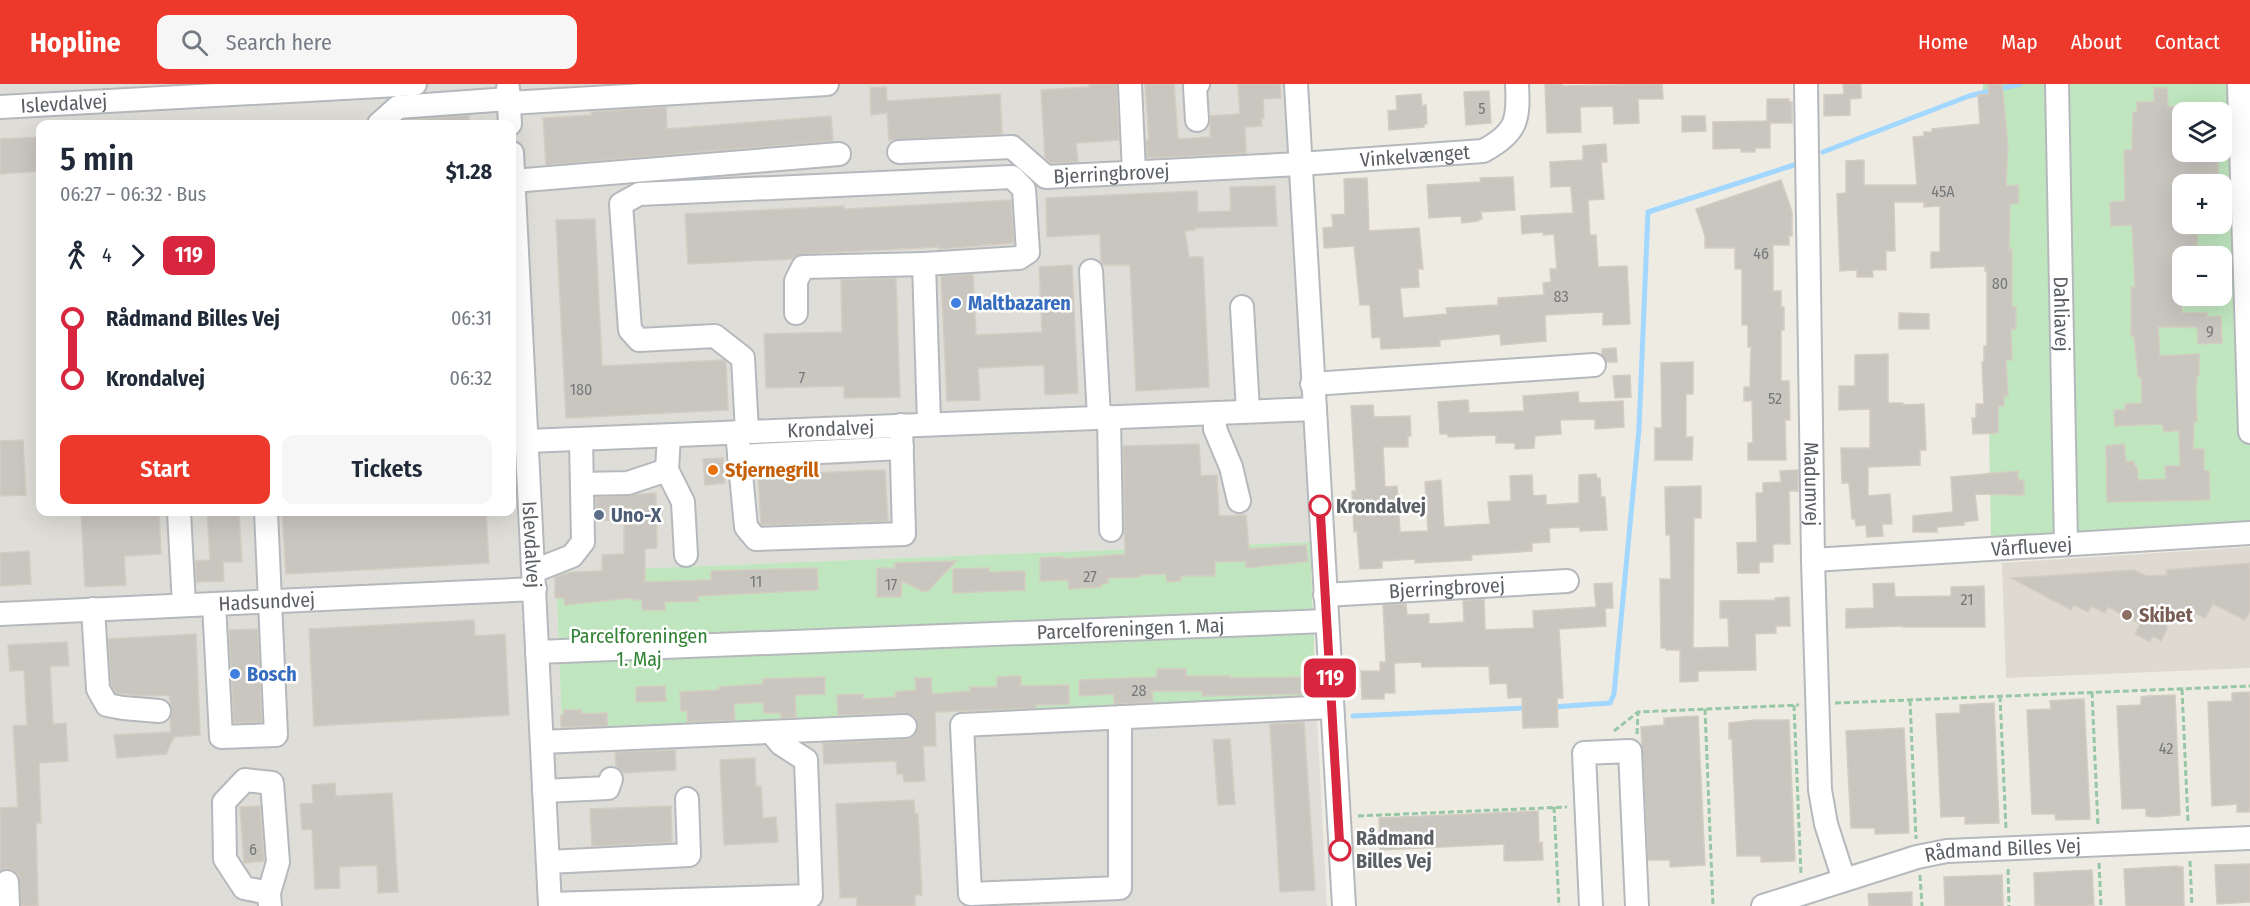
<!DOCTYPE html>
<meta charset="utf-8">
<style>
body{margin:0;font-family:"Fira Sans Condensed",sans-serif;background:#f6f6f7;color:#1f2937;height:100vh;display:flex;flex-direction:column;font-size:22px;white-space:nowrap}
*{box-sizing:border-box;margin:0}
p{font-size:20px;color:#747a83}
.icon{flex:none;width:33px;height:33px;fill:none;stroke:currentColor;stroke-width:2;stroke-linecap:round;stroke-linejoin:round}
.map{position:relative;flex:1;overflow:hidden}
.drawer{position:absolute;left:36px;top:36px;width:480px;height:396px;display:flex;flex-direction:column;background:#fff;border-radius:12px;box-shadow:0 6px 24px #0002}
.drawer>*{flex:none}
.badge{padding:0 12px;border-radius:9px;font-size:21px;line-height:39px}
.fabs{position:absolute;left:2172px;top:18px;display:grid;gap:12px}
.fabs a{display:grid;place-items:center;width:60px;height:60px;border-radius:12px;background:#fff;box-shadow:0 6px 24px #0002;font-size:30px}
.map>.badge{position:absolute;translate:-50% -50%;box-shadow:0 0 0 3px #fff}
.legs{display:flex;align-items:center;gap:9px;height:66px;padding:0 24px;font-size:20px}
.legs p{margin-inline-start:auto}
.headline{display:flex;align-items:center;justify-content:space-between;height:102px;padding:0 24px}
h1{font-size:33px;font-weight:600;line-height:45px}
.primary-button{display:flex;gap:12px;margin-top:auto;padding:12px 24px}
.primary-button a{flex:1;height:69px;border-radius:12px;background:#ec392b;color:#fff;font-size:24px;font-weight:600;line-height:69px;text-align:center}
.primary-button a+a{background:#f6f6f7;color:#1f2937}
ul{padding:0 24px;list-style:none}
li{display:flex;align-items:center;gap:21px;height:60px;font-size:22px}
li i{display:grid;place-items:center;width:9px;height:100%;margin:0 8px;background:currentColor}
li i::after{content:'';width:15px;height:15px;margin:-8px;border:4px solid;border-radius:50%;background:#fff}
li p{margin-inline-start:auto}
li:first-child i{background:linear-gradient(#0000 50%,currentColor 0)}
li:last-child i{background:linear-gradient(currentColor 50%,#0000 0)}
header{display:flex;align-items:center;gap:36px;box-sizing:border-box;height:84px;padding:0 30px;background:#ec392b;color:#fff}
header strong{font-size:28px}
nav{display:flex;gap:33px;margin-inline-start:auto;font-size:21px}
.search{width:420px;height:54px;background:#f6f6f7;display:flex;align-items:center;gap:15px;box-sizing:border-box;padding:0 21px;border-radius:12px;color:#747a83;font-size:22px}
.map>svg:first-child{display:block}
.industrial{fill:#dfddd7;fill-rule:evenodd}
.education{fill:#dedad1}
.green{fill:#bfe6be;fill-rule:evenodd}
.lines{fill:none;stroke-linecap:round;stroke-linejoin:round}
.stream{stroke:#a2d7ff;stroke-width:5}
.building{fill:#c9c6c0;stroke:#d3cdc1;stroke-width:1.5}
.minor-casing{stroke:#b5b9bd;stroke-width:26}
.path{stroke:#97c7a4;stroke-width:3;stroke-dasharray:6 3;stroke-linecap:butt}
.minor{stroke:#fff;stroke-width:22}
.line-1-casing{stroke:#fff;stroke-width:14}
.line-1{stroke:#d7263d;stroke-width:9}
.shop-dot{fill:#3f7fe0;stroke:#fff;stroke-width:2}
.food-dot{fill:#e8710a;stroke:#fff;stroke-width:2}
.stop-1-dot{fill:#fff;stroke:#d7263d;stroke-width:3}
.service-dot{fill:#5c6f8a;stroke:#fff;stroke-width:2}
.education-dot{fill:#8d6e63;stroke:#fff;stroke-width:2}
.labels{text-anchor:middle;stroke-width:5;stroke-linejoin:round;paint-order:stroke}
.number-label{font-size:16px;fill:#76797b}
.street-label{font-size:20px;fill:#5b5f64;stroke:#fff}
.shop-label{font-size:20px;font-weight:bold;fill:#366cbe;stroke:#fff;text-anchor:start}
.food-label{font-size:20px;font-weight:bold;fill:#c56008;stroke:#fff;text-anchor:start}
.stop-label{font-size:20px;font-weight:bold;fill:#5b5f64;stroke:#fff;text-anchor:start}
.service-label{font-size:20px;font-weight:bold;fill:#4e5e75;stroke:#fff;text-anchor:start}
.education-label{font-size:20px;font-weight:bold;fill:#785e54;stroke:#fff;text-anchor:start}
.park-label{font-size:20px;fill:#338336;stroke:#fff}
</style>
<header>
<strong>Hopline</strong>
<div class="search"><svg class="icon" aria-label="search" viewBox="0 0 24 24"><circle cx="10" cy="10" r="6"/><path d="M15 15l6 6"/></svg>Search here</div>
<nav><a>Home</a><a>Map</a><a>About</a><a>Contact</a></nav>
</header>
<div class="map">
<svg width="2250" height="822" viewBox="0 0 2250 822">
<rect width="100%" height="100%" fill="#eeebe3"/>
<path class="industrial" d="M0,0H1287L1310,458L556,488L562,644L1316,614L1327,822H0ZM40,40H512V428H40Z"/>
<path class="education" d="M2250,463V584L2006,594L2002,479Z"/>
<path class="green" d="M1983,0H2250V441L1991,457ZM2182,28H2222V68H2182ZM2182,100H2222V140H2182ZM2182,172H2222V212H2182Z
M1310,458L1316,614L562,644L556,488Z"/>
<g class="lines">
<path class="stream" d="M1823,68L1969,12L2020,0
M1553,623L1610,619L1614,610L1639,345L1648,128L1794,81
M1353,632L1528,624"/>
</g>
<path class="building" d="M1089,0H1117L1119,56L1076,59L1078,78L1051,79L1045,74L1041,6L1089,3Z
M1145,0H1174L1178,55L1210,53V32L1240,30L1238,0H1280L1281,14L1263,15L1264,34H1261L1262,42L1245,43L1246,69L1147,74L1146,56H1149Z
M1545,0H1562V2L1662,0L1663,15H1638L1639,39L1614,40L1613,22L1580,23L1581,48L1547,49Z
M1843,0H1861V14L1850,15V31L1824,32V11L1844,10Z
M1988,0H2002L2008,62L2006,102L2018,101L2019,119L2010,120L2009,166L2012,165V223H2016V245H2011L2012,276H2006L2008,312H2004V322H1998V349L1973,350L1972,334H1976V320H1984L1982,278H1984V262H1987V187H1985V182L1931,184V168H1940V122L1924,123V118H1894L1895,167H1886V186H1872L1873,193H1857V186L1840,187L1837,110L1846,109V77L1864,76V101H1917L1913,53L1924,52V48H1932V45L1980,40L1978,11L1989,10Z
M886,3L887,17L1000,10L1002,50L889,56L887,29L871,31L870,4Z
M2154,4H2167L2168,23L2181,22L2179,69L2201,68V77L2218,76V91L2184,92L2182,151L2197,150L2198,168L2182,169V229H2207V233L2221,232L2222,259L2198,260L2197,243H2158L2160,272L2199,270V291L2197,292L2196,307L2197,338H2194L2193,365H2204V386L2209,387L2210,416L2107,418L2106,362L2124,360L2126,378L2134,377V382H2137L2138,396L2166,395L2165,382H2180L2179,346L2164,348L2162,340L2115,342L2114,326H2125V320L2142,319L2141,293H2138L2134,252H2131V203H2135L2132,141L2111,142L2110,118L2125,117L2124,66H2132L2133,28H2137V18H2154Z
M1489,7L1491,39L1466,41L1464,8Z
M1421,10L1422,22L1426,21L1427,40H1424V43L1389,46L1388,27L1397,26L1396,12Z
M1767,15H1789V18H1792V39H1770V64H1755V68H1741V64L1713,65V38L1767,37Z
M666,23L667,45L831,32L833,57L546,81L543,34L591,31V28Z
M469,31V40H406V36Z
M1682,32H1705L1706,47L1682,48Z
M40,53V87L0,90V55Z
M1606,60L1607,78H1601L1604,115L1588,116L1590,151H1596L1598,183L1627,182L1630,240L1603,241V228L1545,231L1546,257L1501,261L1500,250L1440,256V262L1381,265L1380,253L1372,254L1370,221H1360L1354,162L1324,164L1323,144L1333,143L1332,131L1345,130L1344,95L1367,94L1369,147L1419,144L1423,185H1418L1419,203L1400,204L1403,234L1447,230L1446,224L1498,221V214L1544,211L1543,199L1551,198L1550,185H1557L1554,150L1543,151V148L1522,150L1521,132L1573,129L1571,102L1551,103L1550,78L1583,76V62Z
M1513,93L1515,126L1481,128L1482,135L1478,136V137L1462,139L1461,132L1429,134L1427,101L1481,98L1480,94Z
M1781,96L1792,128V152H1789V161H1773V207H1781V223H1784V246H1781V297H1789L1790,336H1785L1786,376H1748V359H1753L1752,317H1744V303H1750L1751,263H1748V241H1742V185H1735V164H1705V152L1696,125Z
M1275,102L1277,142L1195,144V146L1185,147L1189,173H1203L1209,303L1136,307L1130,181H1103L1101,178L1100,150L1047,153L1046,114L1197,107L1198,128L1231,127L1230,103Z
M1011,116L1014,159L939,165V163L803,170L792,175L688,180L685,130L844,122V125Z
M595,135L602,282L724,276L726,278L728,326L566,334L556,136Z
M1072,181L1078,309L1045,311L1044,281L978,284L980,316L947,317L941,192L973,190L976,251L1042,248L1039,183Z
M896,194L900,313L844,314V302L766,304L764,250L842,248L841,196Z
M1899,229L1929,230V245H1899Z
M1616,264L1617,278H1607L1602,271V265Z
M1888,270V319H1903V321L1924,320L1926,366H1920V381L1868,383V412L1890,410L1892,440H1882L1883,452L1867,453L1866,441L1856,442L1855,435H1852L1849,399H1842L1841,364H1870V325L1839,326V302H1855V271Z
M1693,278V310H1686V353H1693L1692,376H1655V344H1662L1661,279Z
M1630,291L1631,313L1615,314L1613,292Z
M1578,308L1579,319L1623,317L1624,343L1595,345V335L1560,336L1561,350L1535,352L1534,364L1515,365V359H1496V351L1448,353V350H1440L1438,318L1468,316L1469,329L1524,327L1523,312Z
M1373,321L1374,333L1410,332L1411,352H1408V363H1383L1385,403L1397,402L1400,448L1428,447L1425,398L1441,396L1444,443L1490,440L1488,418L1511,417L1510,392L1532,391L1533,412L1546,411V421L1579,419V391L1596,390L1597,394H1600L1601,413H1605L1607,446L1580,447V443L1549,444L1550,458L1532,459V467L1471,471L1472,476L1415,479V475L1382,477V484L1360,485L1357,447L1354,448L1352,407H1356L1351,322Z
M23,356L26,411L0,412V357Z
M1199,360L1201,392L1217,391L1219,432L1246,431L1249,465L1306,461L1308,477L1246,484V477L1215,478V492H1181V497L1167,498L1166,490L1140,491V493L1108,494V499L1101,500V503L1069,505L1068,496L1040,497V474L1063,473V475L1125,470L1123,362Z
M723,374L725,399L705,401L703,375Z
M885,386L888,437L762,441L761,440L758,391Z
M1798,386V407H1789L1790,460H1773V478H1759V489H1738L1737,459L1757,458L1756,409H1763V399L1781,398L1780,387Z
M2018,387V396H2024V411L1975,410L1978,436L1964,438V441L1937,443V448H1913V432L1953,428L1951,393Z
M1701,402V434H1694L1693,564L1729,563L1728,534H1720V517L1775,516V514L1789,513L1790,542H1776V549L1755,550L1756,586L1698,587V597L1680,598V566H1666V564H1661L1660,495H1671L1670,451H1666L1665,403Z
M656,409L657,464L645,465V498L711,496V487L817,484L818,506L698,512V517L665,518V526H642V516H631V514L565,521L564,514H555V493L572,488L602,487V471L624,470V439L611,436L596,437V413Z
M81,428H159L161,470L124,472L126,501L85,503Z
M207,428H239L242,478H223L224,497L196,498L195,477L210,476Z
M282,428H486L489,479L286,490Z
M29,467L31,500L0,502V469Z
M956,477L928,507H922L902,497L901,513H877V484H895V479Z
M2250,479V527L2245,536L2213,520L2205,534L2184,524L2179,535L2167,536V545L2161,557L2153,552L2150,558L2135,550L2140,540L2108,523L2105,529L2091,522L2088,528L2074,521L2071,526L2011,494L2134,486L2147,492L2167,491L2166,486Z
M989,484V488L1025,487V506L953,509V485Z
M1612,499L1613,524H1605L1606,542L1559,545L1563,614H1557L1558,643L1523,644L1522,613L1508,614L1507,599L1490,600L1489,582L1422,583L1421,578L1394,579L1395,609H1384V615H1362L1361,587H1380V578H1386L1383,521L1406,520L1407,531L1429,530V540L1464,538L1463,517L1484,515L1485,546L1534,544L1533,527L1596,523L1594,500Z
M1894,499L1895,513L1951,512V503L1984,502L1985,543H1903V542L1846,544V525L1874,524L1873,500Z
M474,536L475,552L505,550L509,631L314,642L309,545Z
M258,545L262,638L234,639L229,546Z
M196,550L200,651L174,653L166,670L117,674L114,651L171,648L170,634L172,628L169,611L143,612L116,609L111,601L108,555Z
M67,558L69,582H50L53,640L66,639L68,677L39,679L41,739H36L38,822H21L19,791L13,786L6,785L0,787V724L18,723L13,642L27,641L24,586L10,587L8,561Z
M1157,585H1186V592H1230V594L1314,593V610L1202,612V607H1152L1153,618L1114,620V610L1079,612V596L1157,593Z
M1021,592V602L1069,601V620L1042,621H1036V624L935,628L936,662H923L925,697L904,698L903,690H897L896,677L824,680L823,659L906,655L913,653L918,642L916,634L905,629L838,631L837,611L863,610V615L896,613L895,608L916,606L915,594H931L932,610L970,607V603H997V593Z
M825,593V610L795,611L796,633L781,634V629H764L763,618L734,620L735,636L687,638V627H681L680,608L719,606V603L763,600L762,595Z
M665,602L666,617L636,618V603Z
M2250,608V728H2237V720L2212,722L2208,618L2232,617V609Z
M2175,611L2180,731L2154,733L2146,732V724L2122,725L2117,622L2141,621V613L2148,612Z
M2080,615H2084L2090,735L2056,736L2055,730H2032L2027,626L2051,625L2050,617Z
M1994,619L1999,739L1965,740V732L1941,733L1936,630L1960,629V621Z
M564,626H581V630L607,629V642L561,643V631H564Z
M1698,632L1705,781L1670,783V776H1648L1641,643L1664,641V634Z
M1755,636H1789L1795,777L1761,778V772H1737L1732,655H1729V639Z
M1304,638L1315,806L1280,808L1270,640Z
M1904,644L1909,749L1875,750V744H1851L1846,647Z
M1230,655L1235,720L1218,721L1213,656Z
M675,666L676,686L623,689L616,682L615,668Z
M755,674L756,703L761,702L763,734L776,733L778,758L724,761L720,676Z
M335,699L336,712L392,709L398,808L378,809L377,781L339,783L340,804L315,805L312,745L302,746L300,720L313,719L312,701Z
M914,716L915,730H918L922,811H915V822H857V813L840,814L836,720Z
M260,722L264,777L244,779L240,723Z
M671,722L672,758L592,762L590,725Z
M1538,727L1539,759L1542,758L1543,776L1504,777V760L1380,766L1379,734Z
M2250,780V818L2217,820L2215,781Z
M2178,782V783H2183L2184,822H2126L2124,785Z
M2092,786L2094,822H2035L2034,789Z
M2002,791L2003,822H1945L1944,793Z
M1912,808V822H1869L1868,810Z"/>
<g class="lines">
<defs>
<g id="minor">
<path d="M1296,0L1344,822"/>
<path id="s1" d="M1806,0L1813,476L1820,706L1826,740L1844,796"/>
<path id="s2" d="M2057,0L2066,460"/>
<path d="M2239,0L2250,348"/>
<path d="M1130,1L1134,88"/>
<path d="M508,4L510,40"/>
<path d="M509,19L827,0"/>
<path id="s3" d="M0,23L415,0"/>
<path d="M1197,36L1195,3L1198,0"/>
<path d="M379,40L398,23L509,15"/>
<path id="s4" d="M899,68L1012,63L1046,93L1300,80L1483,67C1517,49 1519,36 1517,0"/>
<path id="s5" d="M512,69L550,822"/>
<path d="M513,97L839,70"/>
<path d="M1091,187L1099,333"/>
<path d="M1242,223L1248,327"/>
<path d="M796,229V197L803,183L924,180"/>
<path d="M1312,300L1594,281"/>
<path d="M1215,329V345L1231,383L1239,417"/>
<path d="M1109,333L1111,446"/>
<path d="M737,348L746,443L756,455L904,450L901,341"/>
<path d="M747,348L743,274L715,252L639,256L630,246L621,120L639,110L1012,93L1024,105L1028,168L1019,174L924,180L929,339"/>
<path id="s6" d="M527,357L1315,325"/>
<path d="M739,372L902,364"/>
<path d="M667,386L683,418L686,471"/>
<path d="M582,400L628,399L667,386L669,352"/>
<path d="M179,428L184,521"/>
<path id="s7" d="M1813,476L2250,449"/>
<path d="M534,487L572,472L583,458L581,355"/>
<path id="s8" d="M1325,511L1567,497"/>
<path d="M214,520L221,653L276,651L266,428"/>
<path d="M93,525L98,605L107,621L123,624L159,627"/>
<path id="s9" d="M0,530L535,505"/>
<path id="s10" d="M537,568L1326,537"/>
<path d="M1120,633V804L970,810L962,641L1331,623"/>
<path d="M542,658L905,642"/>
<path d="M544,707L608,704L611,695"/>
<path d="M548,778L689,771L687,715"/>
<path d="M7,798L8,822"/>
<path d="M269,809L244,804L225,775L224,718L245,696L272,699L278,778L269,809L270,822"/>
<path d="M550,820L811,812L806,676L781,660L771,648"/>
<path d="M1591,822L1584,669L1630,667L1637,822"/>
<path id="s11" d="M1763,822L1917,773L1947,767L2250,754"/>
</g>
</defs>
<use href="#minor" class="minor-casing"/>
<path class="path" d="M2182,605L2188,738
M2092,608L2098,742
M2000,612L2006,745
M1910,616L1916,755
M1835,619L2250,602
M1794,621L1801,790
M1705,625L1713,822
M1614,647L1638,628L1799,621
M1637,650L1638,628
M1554,723L1559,822
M1358,732L1567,723
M2190,777L2192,822
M2099,779L2101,822
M2008,785L2009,822
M1920,791L1922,822"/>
<use href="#minor" class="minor"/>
</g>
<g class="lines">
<defs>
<path id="line-1" d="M1320,422L1340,766"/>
</defs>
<use href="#line-1" class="line-1-casing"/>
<use href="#line-1" class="line-1"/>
</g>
<g class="shop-dot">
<circle cx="956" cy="219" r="6"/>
<circle cx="235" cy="590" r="6"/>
</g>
<circle class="food-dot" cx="713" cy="386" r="6"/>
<g class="stop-1-dot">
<circle cx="1320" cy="422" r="10"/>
<circle cx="1340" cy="766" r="10"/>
</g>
<circle class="service-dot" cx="599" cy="431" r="6"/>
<circle class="education-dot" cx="2127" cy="531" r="6"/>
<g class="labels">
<g class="number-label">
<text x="1482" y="30">5</text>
<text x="1943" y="113">45A</text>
<text x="1761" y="175">46</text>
<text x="2000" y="205">80</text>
<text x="1561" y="218">83</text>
<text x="2210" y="253">9</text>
<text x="802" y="299">7</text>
<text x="581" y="311">180</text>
<text x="1775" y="320">52</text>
<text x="1090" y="498">27</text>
<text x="756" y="503">11</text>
<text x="891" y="506">17</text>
<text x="1967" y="521">21</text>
<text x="1139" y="612">28</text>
<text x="2166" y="670">42</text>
<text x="253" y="771">6</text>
</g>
<g class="street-label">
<text dy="7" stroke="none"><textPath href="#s3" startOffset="64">Islevdalvej</textPath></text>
<text dy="7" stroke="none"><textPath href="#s4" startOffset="528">Vinkelvænget</textPath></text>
<text dy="7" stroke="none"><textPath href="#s4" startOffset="224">Bjerringbrovej</textPath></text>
<text dy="7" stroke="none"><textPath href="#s2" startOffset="230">Dahliavej</textPath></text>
<text dy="7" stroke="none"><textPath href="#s6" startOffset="304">Krondalvej</textPath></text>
<text dy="7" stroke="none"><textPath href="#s1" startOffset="400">Madumvej</textPath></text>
<text dy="7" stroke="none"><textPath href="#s5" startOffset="392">Islevdalvej</textPath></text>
<text dy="7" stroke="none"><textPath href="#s7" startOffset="219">Vårfluevej</textPath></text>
<text dy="7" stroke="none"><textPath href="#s8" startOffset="122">Bjerringbrovej</textPath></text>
<text dy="7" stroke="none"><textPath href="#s9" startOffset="267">Hadsundvej</textPath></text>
<text dy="7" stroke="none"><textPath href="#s10" startOffset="594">Parcelforeningen 1. Maj</textPath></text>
<text dy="7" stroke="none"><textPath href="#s11" startOffset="248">Rådmand Billes Vej</textPath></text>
</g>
<g class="shop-label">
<text x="968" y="226">Maltbazaren</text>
<text x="247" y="597">Bosch</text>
</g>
<g class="food-label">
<text x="725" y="393">Stjernegrill</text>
</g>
<g class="stop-label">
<text x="1336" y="429">Krondalvej</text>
<text x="1356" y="761">Rådmand<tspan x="1356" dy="23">Billes Vej</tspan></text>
</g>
<g class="service-label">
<text x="611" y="438">Uno-X</text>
</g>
<g class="education-label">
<text x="2139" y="538">Skibet</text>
</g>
<g class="park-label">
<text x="639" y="559">Parcelforeningen<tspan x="639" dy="23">1. Maj</tspan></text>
</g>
</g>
</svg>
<div class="fabs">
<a><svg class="icon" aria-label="layers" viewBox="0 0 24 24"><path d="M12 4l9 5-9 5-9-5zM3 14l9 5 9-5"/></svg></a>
<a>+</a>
<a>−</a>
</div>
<b class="badge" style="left:1330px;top:594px;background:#d7263d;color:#fff">119</b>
<section class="drawer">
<div class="headline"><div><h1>5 min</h1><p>06:27 – 06:32 · Bus</p></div><b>$1.28</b></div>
<div class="legs"><svg class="icon" aria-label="walk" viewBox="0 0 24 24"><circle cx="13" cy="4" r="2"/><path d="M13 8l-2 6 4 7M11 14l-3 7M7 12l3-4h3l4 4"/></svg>4<svg class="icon" aria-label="forward" viewBox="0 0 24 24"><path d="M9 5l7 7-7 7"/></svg><b class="badge" style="background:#d7263d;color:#fff">119</b></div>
<ul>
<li><i style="color:#d7263d"></i><b>Rådmand Billes Vej</b><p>06:31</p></li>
<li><i style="color:#d7263d"></i><b>Krondalvej</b><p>06:32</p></li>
</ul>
<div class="primary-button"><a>Start</a><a>Tickets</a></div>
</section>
</div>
